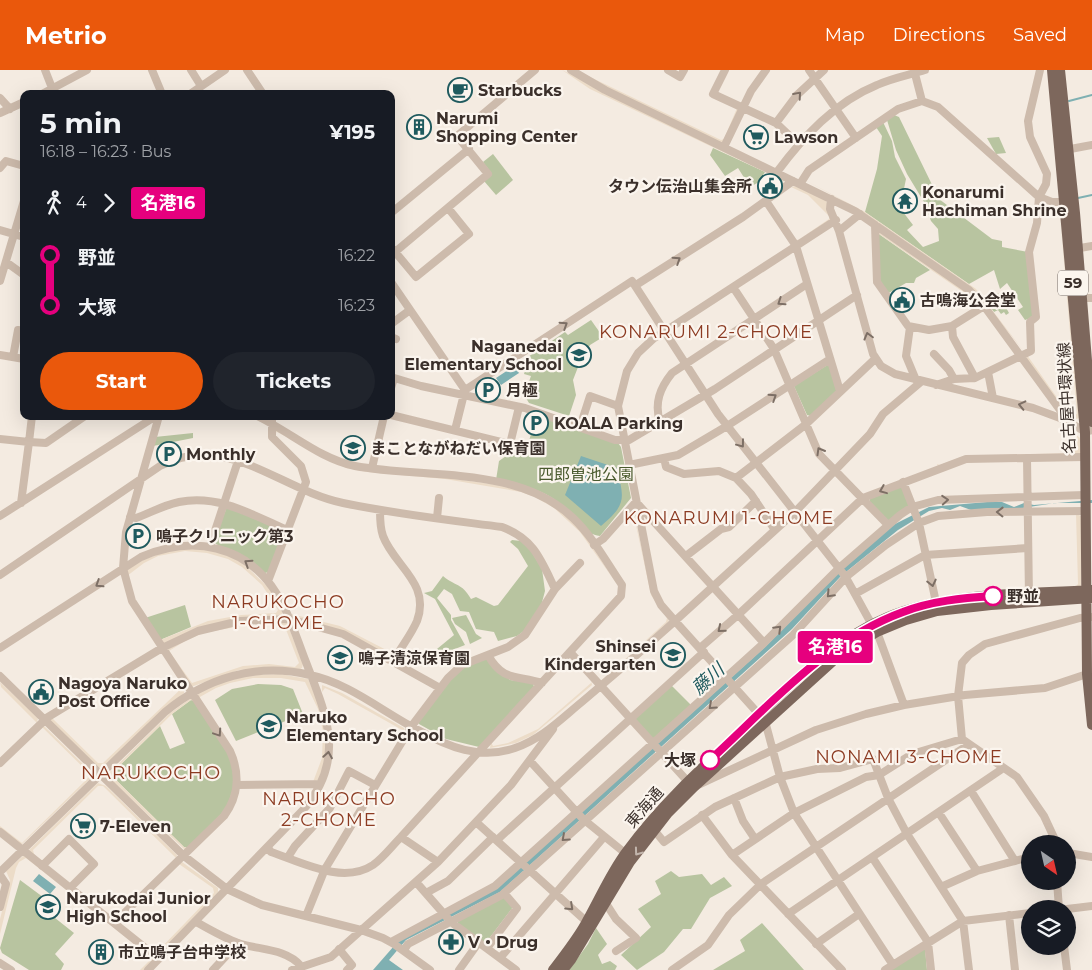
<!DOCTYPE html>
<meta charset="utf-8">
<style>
body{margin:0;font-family:Montserrat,"Noto Sans JP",sans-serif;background:#20242c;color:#f1f3f6;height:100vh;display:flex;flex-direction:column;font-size:19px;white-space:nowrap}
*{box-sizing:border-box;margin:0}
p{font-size:16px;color:#9ea1a6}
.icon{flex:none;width:28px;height:28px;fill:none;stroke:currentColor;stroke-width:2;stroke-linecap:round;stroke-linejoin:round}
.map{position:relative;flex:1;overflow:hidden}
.side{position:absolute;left:20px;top:20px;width:375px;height:330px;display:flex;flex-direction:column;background:#171b24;border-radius:10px;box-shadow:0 5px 20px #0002}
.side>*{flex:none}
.badge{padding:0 10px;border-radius:4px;font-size:18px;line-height:32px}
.needle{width:32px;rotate:146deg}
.fabs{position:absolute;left:1021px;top:765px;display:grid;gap:10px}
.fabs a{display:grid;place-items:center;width:55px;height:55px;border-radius:50%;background:#171b24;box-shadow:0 5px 20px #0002;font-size:25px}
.map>.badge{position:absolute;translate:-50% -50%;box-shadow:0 0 0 2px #fff}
.legs{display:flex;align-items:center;gap:8px;height:55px;padding:0 20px;font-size:16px}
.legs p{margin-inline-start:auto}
.headline{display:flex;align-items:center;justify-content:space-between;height:85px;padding:0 20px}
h1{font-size:28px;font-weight:700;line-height:38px}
.button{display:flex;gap:10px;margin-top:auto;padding:10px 20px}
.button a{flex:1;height:58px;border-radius:30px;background:#ea580c;color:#fff;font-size:20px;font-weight:700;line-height:58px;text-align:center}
.button a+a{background:#20242c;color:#f1f3f6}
ul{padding:0 20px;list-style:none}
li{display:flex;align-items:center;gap:18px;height:50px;font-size:19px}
li i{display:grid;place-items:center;width:8px;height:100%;margin:0 6px;background:currentColor}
li i::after{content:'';width:12px;height:12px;margin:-6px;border:4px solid;border-radius:50%;background:#171b24}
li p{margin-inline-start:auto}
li:first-child i{background:linear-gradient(#0000 50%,currentColor 0)}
li:last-child i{background:linear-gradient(currentColor 50%,#0000 0)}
header{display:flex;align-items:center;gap:30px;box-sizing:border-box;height:70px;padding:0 25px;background:#ea580c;color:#fff}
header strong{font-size:24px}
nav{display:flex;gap:28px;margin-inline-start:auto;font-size:18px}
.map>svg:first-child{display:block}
.green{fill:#b8c4a0}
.plaza{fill:#ecdcc8;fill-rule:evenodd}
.water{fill:#7fb0b2}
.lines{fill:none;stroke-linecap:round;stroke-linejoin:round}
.stream{stroke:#7fb0b2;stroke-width:2}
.minor{stroke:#cdbbac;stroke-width:8}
.major{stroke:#7d675c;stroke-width:10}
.oneway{stroke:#7d6f65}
.oneway2{stroke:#c2b5ac}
.line-1-casing{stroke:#fff;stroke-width:11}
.line-1{stroke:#e6007e;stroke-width:8}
.stop-1-dot{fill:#fff;stroke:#e6007e;stroke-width:2.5}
.labels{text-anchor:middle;stroke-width:4.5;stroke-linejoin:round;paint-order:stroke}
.shield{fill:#fbf5ee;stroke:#756b66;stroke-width:1}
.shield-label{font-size:15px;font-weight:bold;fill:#3b302b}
.poi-label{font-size:16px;font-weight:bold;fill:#3b302b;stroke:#fbf5ee;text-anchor:start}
.street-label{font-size:16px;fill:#3b302b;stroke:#fbf5ee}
.park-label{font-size:16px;fill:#4a5a2e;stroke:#fbf5ee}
.stop-label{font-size:16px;font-weight:bold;fill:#3b302b;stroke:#fbf5ee;text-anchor:start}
.neighbourhood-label{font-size:18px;letter-spacing:1px;fill:#8c3b22;stroke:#fbf5ee}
.water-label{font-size:18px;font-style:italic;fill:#1f5a5e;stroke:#fbf5ee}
.quarter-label{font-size:19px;letter-spacing:1px;fill:#8c3b22;stroke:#fbf5ee}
</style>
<header>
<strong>Metrio</strong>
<nav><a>Map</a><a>Directions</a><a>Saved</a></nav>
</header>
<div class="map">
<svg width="1092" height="900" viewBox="0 0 1092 900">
<rect width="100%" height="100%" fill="#f4ebe1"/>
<path class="green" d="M894,45L899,47L939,129L992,169L1002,171V177L1028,182L1034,247L1025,250L1018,240L1023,237L1007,213L1000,219L994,200L969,214L865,142L877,99L882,66L876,57L883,52L892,71L895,87L906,109L900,138L913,155L907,160L923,177L939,171L938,159L931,151L924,132L907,104L896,80L887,50Z
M999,67L1006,83L996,84L987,68Z
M713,78L765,102L759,112L750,117L738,98L725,106L710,85Z
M493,84L513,110L496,125L484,111L492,104L483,92Z
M876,162L930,200L916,208L914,213H906L887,224L879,212Z
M998,223L1009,243L1006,245L1004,242L1001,244L998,240L994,242L987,232Z
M591,250L603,267L590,275L580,292L573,310L576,325L569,346L529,333L526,328L529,318L527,317L531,306L524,304L526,298L522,291L565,262L568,265Z
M829,294L837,320L811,346L807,345L794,316Z
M544,347L618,373L621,377L631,428L600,466C582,464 572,443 558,432C540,418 518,414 496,410L499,391L513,381L528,375L532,360L541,362Z
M193,363V368L153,376L155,367Z
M900,417L902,418L909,435L889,451L869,433L870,429Z
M227,437L283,461L269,502L265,503L213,472Z
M512,470L521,471L528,476L542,499L545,521L541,536L524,561L517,566L498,571L494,562L476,559L469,542L460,541L452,524L444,519L437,528L451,545V550L465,575L417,594L418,590L426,588L454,565L435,529L424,523L432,521L443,506C456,517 461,512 471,529L476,527L494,536L498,535L528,496L518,479L510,472Z
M185,535L191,557L160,570L145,548Z
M466,545L476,564L482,568L470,574L466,562L455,554L452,548Z
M485,588L510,610L533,613L534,617L479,677L446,669L419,654L418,652L450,609L462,599Z
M258,614L281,615L293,619L303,644L236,671L215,630L232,619Z
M671,615L690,634V637L653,670L634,649Z
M191,630L194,631L232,690L235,712L227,738L188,778L184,777L113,707L112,703L160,656L170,679L185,673L172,644Z
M671,801L679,807L702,804L711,815L724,807L732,816L710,828L691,859H683L664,882L637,900L621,885L651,857L638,839L661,824L655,811Z
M20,810L47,830V836L53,840L50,844L74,863L55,884L64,894L61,900H29L2,883L0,878Z
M503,827L513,837L485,874L457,854L458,851Z
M762,853L804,900H713L745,881L740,870Z
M596,858L607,874L598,885L602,894L610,891L617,896L615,900H569L588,874Z
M925,878L927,900H890Z"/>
<path class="plaza" d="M562,0L783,109L784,116L782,110L590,19Z
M586,5L721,70L724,69L737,38L739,39L724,72L722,73L591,10Z
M805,110L865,142L976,219L1025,283L981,228L847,133Z
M795,116L826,130L831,146L830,150L796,171L794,169L798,170L829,149V146L808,125L791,117Z
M1059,134L1079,348L1075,350H1071L1026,288L1027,285L1070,346L1077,344Z
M878,161L968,223L978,232L979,237L966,224L876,162Z
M1062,353L1080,368L1081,384L964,388L938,397L937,394L940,395L964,386L1073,383L1075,380L1060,354Z
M277,360L336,392L505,416L534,425L562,441L581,460L619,517L580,462L554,438L535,427L521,422L445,409L367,402L346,398L277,362L274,364Z
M633,438L650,517L669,551L600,612L666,552L667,548L651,525L633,441L629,439Z
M1076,444L1081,446V515L1080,518L1075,517L1078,514Z
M173,479H208L230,486L245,495L272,521L282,541V545L259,547L164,574L160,570L208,551L241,545L276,543L278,540L262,515L242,497L228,489L207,483L185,481L158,486L144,493L127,506V500L143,490Z
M291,544L340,556L394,584L389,585L344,562L293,548Z
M252,552L287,553L303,594L302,598L298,600L271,597L239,600L191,617L166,580L198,564L228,555ZM252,554H280L285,557L299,593L295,597L269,594L243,596L192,613L169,581L185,571L203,563Z
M280,604L308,609L322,642L327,671L324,695L318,710L313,712L322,688L323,661L318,639L305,612L281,608H253L230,613L216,618L198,628L197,626L198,623L224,611L253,605Z
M591,611L592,615L533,665L516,673L490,678L491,672L493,676L508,673L538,659L591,613Z
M0,612L36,646L38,649L36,654V652L1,617Z
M322,615L342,623L404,658V664V661L338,624L325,618L322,622Z
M184,616V623L102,698L98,697L50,650L54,646L53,649L98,693H103Z
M191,628L194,631L191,630L172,644L112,703L113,707L184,777L188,778L185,780L108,707V704L170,643Z
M43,655L89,700L93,706L21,775L0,759V756L22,773L89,707V703L42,657L0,697Z
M98,713L106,716L177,785L176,790V788L103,716H98L33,780L34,784L42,792L28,781Z
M24,785L153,886V890L144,900H140L151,889L150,886L26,788L19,792L16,798L0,864V849L10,810L6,801Z
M182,792L218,818V822L159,884L119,855L120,851V854L155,881H158L214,823L213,818L179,794Z"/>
<path class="water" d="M514,296L519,303L501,315L496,308Z
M581,386L617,398C624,429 627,434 601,456L565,425Z
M1092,430V433H1055L1010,440H971L960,436L950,440L942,438L929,441L898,460L841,506L792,559L500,822L406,870L389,890L403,900H373L401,868L497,818L765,577L839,502L889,457L929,437L987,432H1002L1014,437L1024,433L1034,435Z
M39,804L56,817L50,824L33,811Z"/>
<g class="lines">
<path class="stream" d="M1069,31L1092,25
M1078,128L1092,125"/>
<path class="minor" d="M45,0L54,23
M152,0L162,24
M191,0L201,16
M247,0L263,24
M571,0L605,20L855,141L969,220L984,236L1068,351L1085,362L1092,360
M668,0L680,7L684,0
M725,0L713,24L776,53L798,74
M809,0L856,68
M914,0L922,31
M42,24L87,0
M190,24L225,0
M0,28L10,39
M0,43L24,32
M776,53L797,25L824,0
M724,77L751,21L766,0
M1065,80L1092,75
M0,98L6,91L24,96
M777,102C803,67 835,32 877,15C892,8 909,5 925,0
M800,114L809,100L898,39L922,31L938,37L1039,127L1052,132H1065
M831,129L830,139L839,161L873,284L881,296L895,304L1033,338L1068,351
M766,131L796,176L840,321
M391,143L469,79
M836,150L653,269L638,283L627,301L618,336L654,521L661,535L675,551L795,442L870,364L883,344L922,311
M875,155L877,212L908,256L929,260L952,256L984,236
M0,160L24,167
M839,161L860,144
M391,177L416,207L469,164L448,138
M1074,179L1092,176
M395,182L488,104L457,66L535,0
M6,192L24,205
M0,211L24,131
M391,212L465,320
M636,215L743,147L793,111
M733,217L774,279L819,384L888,455
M1082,228H1092
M391,254L410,240
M952,256L953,267L975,308
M910,257L906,286L916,310
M391,267L396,269
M934,284L949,300L954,309
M0,285L24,289
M13,287L18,260L24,261
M988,302L993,328
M391,307L421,316L525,338L615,370H629L715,319L857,225
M936,315L954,309L975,308L1031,281L1030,252L1036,247L1029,182L1037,153L1039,127L1046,114L1047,104L1030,67L1028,51L1040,0
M391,318L394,308
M391,345L510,374L519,337
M257,346C289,361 320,389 355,396C425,409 518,395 573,448C593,467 607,493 622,515L621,526L401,767C392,776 383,788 373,795C343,815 301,792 271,782L268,778
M660,352C654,333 660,318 672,303L807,214
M580,357L590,326L618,336
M455,360L465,320L632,211L718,344L845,506L855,524
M0,369L29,372L32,346
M664,388L666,397L684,404L719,401L736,408L805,355L875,289
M1027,388L1029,527
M629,395L678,385L727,356L830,289
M372,398L384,346
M736,408L751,424L775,460
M903,412L919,453L937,537
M21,433L29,372L46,373L85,346
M380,440C380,448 380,458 383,466C394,496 431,513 417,551C411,565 401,577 394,590
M0,446L156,346
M130,447L136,448C150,443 164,435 179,432C219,424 253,445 289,461
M437,448L439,428
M594,475L603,469L636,432L764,573
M210,476L238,391
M686,486L721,459L729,457L756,431
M0,505L160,396C227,361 280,420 343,433C395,444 449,450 502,457C534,469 541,490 555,519
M268,511L306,412L301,396L272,367V346
M872,555L855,524L925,485L1028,478
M877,562L904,635
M0,578L141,487C192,465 246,474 277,524C289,543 296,566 304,587C325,642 348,687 304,739L148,900
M700,578L739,544L863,428L966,389L1084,387
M570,582L690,714
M488,585C503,612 517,605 542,613
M0,606L184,786L227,819L262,835L361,860L383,868L394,874L430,900
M530,691L583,749L625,783
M0,693L48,647L162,578L198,561L240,551L289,549L343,564L440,618
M700,714L816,660L866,644L904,635L965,625L1045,618L1087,604
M237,715L320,714
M971,721L1015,791
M734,728L743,751L755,769
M939,743L977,801
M702,745L732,785L842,900
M476,752L587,852
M654,760L664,772L715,737L780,707L817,699L840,698L873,689L888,728L907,764L963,851L969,900
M0,762L159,889
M401,767L438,792
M497,770L704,582
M1057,774L1044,746L1017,707L962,669L958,626L962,593L969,585L985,574L1080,548L1092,547
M1068,783L1092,787
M732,785L794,743L866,707L879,705L912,684L962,669
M288,787L295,776L330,738L349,701L375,715
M872,787L928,872L931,900
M42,796L69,769L94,794L70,818
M0,802L165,642C206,608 257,592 310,605C349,613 383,642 418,660C448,677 480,690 515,678C542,669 562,648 583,631C614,605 645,578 675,551L765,651L780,707L794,743L893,895
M0,805L6,814L0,837
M1057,811L1059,839
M416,812L451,852L516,900
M941,817L977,801L1030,787
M426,823L448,811L493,767
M605,832L616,849L636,868L616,881
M1067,839L1092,836
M788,844L1002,699
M1009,845L1015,900
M306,846L325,799L411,657L448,608L462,595L508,577L525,565L555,519L580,493
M196,852C209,859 224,868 238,873C258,880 286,878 301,896
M114,853L224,746C239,726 240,703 230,681L132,531L123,498L126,462L159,346
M391,872L495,816L764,573L839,498L900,445L912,437L938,430L1084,425
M816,874L859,844
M1064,876L1067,900
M487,878L517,838L504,823
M339,879L352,895L347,900
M404,880L408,874L502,825L793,565L846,507L886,475L919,453L938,446L987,442L1084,441
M500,888L604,767
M0,893L11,900
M213,900L238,873
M292,900L331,887L438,792L511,715L553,659
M459,900L479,872
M672,900L708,875L729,845L761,814L968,675
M885,900L963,851L1030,843"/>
<path class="major" d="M1052,0L1085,362L1087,604L1092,655
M1060,0L1075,143L1092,352
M553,900C565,884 578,868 587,851C600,828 611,802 627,781C662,733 706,694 750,653C796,610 842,561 904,541C964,522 1030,524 1092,520
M563,900L571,890L630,792L668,743L694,717L843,582L877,562L906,550L937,541L991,535L1092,528"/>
</g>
<defs><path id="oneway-chevron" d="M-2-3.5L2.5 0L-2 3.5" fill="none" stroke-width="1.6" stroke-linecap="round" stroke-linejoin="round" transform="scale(1.25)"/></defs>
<g class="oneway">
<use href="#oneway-chevron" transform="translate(798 25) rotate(-49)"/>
<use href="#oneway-chevron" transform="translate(677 190) rotate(-33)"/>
<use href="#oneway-chevron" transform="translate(781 232) rotate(146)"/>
<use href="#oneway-chevron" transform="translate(564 255) rotate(-33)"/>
<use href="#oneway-chevron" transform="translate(868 266) rotate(-105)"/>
<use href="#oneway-chevron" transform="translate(773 327) rotate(-33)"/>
<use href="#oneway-chevron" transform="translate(1022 335) rotate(-167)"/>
<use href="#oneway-chevron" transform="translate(741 374) rotate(53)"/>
<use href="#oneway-chevron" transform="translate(820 381) rotate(-120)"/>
<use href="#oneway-chevron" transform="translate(883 420) rotate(158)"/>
<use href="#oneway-chevron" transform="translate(945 430) rotate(-4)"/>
<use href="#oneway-chevron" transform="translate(1000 442) rotate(-179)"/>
<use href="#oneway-chevron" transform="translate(248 493) rotate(-147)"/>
<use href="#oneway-chevron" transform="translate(932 513) rotate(77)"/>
<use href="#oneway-chevron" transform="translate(99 514) rotate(147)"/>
<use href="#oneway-chevron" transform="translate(830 524) rotate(133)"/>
<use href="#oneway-chevron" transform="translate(721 559) rotate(140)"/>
<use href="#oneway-chevron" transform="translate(778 559) rotate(-45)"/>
<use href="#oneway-chevron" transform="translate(712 636) rotate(138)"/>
<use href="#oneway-chevron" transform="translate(218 663) rotate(56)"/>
<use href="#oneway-chevron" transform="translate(328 685) rotate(-81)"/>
<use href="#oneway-chevron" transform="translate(565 768) rotate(138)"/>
<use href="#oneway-chevron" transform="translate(570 837) rotate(43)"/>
</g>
<use class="oneway2" href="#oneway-chevron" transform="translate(638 782) rotate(126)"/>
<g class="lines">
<defs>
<path id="line-1" d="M710,690C769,636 826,570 903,542C931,531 963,528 993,526"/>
</defs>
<use href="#line-1" class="line-1-casing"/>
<use href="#line-1" class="line-1"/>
</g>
<defs>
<symbol id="cafe-ring" viewBox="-11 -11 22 22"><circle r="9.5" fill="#fbf5ee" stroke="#1f5a5e" stroke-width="1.5"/><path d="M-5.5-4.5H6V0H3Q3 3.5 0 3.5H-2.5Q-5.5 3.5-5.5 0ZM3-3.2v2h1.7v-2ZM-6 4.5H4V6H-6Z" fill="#1f5a5e"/></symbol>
<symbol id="building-ring" viewBox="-11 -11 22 22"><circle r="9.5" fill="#fbf5ee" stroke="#1f5a5e" stroke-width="1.5"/><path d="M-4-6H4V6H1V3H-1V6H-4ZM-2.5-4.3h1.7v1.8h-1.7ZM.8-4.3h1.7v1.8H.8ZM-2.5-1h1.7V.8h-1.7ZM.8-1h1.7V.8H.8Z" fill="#1f5a5e"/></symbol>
<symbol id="supermarket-ring" viewBox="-11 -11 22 22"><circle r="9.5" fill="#fbf5ee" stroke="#1f5a5e" stroke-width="1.5"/><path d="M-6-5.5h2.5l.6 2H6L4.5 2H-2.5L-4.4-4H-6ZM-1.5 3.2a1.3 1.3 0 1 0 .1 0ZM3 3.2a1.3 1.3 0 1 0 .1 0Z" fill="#1f5a5e"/></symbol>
<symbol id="civic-ring" viewBox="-11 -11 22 22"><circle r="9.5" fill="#fbf5ee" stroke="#1f5a5e" stroke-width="1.5"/><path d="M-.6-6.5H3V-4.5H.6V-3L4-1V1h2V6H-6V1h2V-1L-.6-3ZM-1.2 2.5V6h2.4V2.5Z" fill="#1f5a5e"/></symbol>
<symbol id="temple-ring" viewBox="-11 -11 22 22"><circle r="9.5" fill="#fbf5ee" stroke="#1f5a5e" stroke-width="1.5"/><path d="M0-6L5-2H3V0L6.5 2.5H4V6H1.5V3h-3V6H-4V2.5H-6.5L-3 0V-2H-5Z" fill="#1f5a5e"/></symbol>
<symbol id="school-ring" viewBox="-11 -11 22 22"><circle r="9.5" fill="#fbf5ee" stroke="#1f5a5e" stroke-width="1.5"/><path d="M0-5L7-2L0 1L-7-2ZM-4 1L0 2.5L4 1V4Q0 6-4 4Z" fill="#1f5a5e"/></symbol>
<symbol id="parking-ring" viewBox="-11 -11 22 22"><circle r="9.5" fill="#fbf5ee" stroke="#1f5a5e" stroke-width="1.5"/><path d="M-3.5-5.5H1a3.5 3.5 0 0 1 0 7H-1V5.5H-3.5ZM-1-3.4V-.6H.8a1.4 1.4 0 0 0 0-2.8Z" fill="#1f5a5e"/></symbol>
<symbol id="pharmacy-ring" viewBox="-11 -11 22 22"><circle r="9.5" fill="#fbf5ee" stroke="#1f5a5e" stroke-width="1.5"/><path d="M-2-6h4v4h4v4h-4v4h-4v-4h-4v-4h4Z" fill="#1f5a5e"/></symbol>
</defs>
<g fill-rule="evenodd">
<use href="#cafe-ring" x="446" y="6" width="28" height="28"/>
<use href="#building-ring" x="405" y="43" width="28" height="28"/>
<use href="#supermarket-ring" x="742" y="53" width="28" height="28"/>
<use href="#civic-ring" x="756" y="102" width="28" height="28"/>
<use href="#temple-ring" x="891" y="117" width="28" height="28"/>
<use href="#civic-ring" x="888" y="216" width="28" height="28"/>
<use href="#school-ring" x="565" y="271" width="28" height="28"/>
<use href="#parking-ring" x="474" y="306" width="28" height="28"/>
<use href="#parking-ring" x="522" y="339" width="28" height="28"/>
<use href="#school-ring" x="339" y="364" width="28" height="28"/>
<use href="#parking-ring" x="155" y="370" width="28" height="28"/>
<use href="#parking-ring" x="124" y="452" width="28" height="28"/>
<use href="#school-ring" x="659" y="571" width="28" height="28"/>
<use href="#school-ring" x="326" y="574" width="28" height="28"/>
<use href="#civic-ring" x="27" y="608" width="28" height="28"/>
<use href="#school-ring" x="255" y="642" width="28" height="28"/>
<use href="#supermarket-ring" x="69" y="742" width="28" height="28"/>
<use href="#school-ring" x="34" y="823" width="28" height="28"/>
<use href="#pharmacy-ring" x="437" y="858" width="28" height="28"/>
<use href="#building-ring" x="87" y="868" width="28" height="28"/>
</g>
<g class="stop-1-dot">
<circle cx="993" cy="526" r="9"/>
<circle cx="710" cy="690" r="9"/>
</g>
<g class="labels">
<rect class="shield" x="1058" y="200.5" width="30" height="25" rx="4"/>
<g class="shield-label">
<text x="1073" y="218">59</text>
</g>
<g class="poi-label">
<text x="478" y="26">Starbucks</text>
<text x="436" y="54">Narumi<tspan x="436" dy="18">Shopping Center</tspan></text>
<text x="774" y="73">Lawson</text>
<text x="752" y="122" text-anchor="end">タウン伝治山集会所</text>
<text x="922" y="128">Konarumi<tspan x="922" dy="18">Hachiman Shrine</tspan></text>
<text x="920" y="236">古鳴海公会堂</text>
<text x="562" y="282" text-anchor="end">Naganedai<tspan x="562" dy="18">Elementary School</tspan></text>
<text x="506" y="326">月極</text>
<text x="554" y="359">KOALA Parking</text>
<text x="370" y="384">まことながねだい保育園</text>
<text x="186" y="390">Monthly</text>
<text x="156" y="472">鳴子クリニック第3</text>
<text x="656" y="582" text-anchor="end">Shinsei<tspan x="656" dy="18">Kindergarten</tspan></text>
<text x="358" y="594">鳴子清涼保育園</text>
<text x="58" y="619">Nagoya Naruko<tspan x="58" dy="18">Post Office</tspan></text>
<text x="286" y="653">Naruko<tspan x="286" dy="18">Elementary School</tspan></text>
<text x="100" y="762">7-Eleven</text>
<text x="66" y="834">Narukodai Junior<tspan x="66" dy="18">High School</tspan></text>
<text x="468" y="878">V・Drug</text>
<text x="118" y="888">市立鳴子台中学校</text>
</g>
<g class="street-label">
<text transform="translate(1066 328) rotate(-93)" y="6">名古屋中環状線</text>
<text transform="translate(644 737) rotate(-49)" y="6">東海通</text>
</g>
<g class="park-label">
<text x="586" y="410">四郎曽池公園</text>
</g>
<g class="stop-label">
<text x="1007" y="532">野並</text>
<text x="696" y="696" text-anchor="end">大塚</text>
</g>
<g class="neighbourhood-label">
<text x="706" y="268">KONARUMI 2-CHOME</text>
<text x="729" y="454">KONARUMI 1-CHOME</text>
<text x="278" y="538">NARUKOCHO<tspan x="278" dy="21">1-CHOME</tspan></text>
<text x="909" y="693">NONAMI 3-CHOME</text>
<text x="329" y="735">NARUKOCHO<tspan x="329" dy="21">2-CHOME</tspan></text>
</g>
<g class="water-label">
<text transform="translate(708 609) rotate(-42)" y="6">藤川</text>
</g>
<g class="quarter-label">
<text x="151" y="709">NARUKOCHO</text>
</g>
</g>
</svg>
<div class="fabs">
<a><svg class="needle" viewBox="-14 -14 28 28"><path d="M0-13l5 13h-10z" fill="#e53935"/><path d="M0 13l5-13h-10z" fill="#9ea1a6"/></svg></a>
<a><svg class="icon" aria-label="layers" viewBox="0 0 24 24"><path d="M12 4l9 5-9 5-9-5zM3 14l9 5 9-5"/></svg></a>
</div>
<b class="badge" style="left:835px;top:577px;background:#e6007e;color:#fff">名港16</b>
<section class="side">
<div class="headline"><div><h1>5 min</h1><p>16:18 – 16:23 · Bus</p></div><b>¥195</b></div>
<div class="legs"><svg class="icon" aria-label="walk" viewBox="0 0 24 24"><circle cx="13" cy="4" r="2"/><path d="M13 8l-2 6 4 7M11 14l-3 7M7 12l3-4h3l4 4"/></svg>4<svg class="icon" aria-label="forward" viewBox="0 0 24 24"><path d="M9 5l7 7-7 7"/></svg><b class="badge" style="background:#e6007e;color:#fff">名港16</b></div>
<ul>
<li><i style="color:#e6007e"></i><b>野並</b><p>16:22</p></li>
<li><i style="color:#e6007e"></i><b>大塚</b><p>16:23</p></li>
</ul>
<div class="button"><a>Start</a><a>Tickets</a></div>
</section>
</div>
